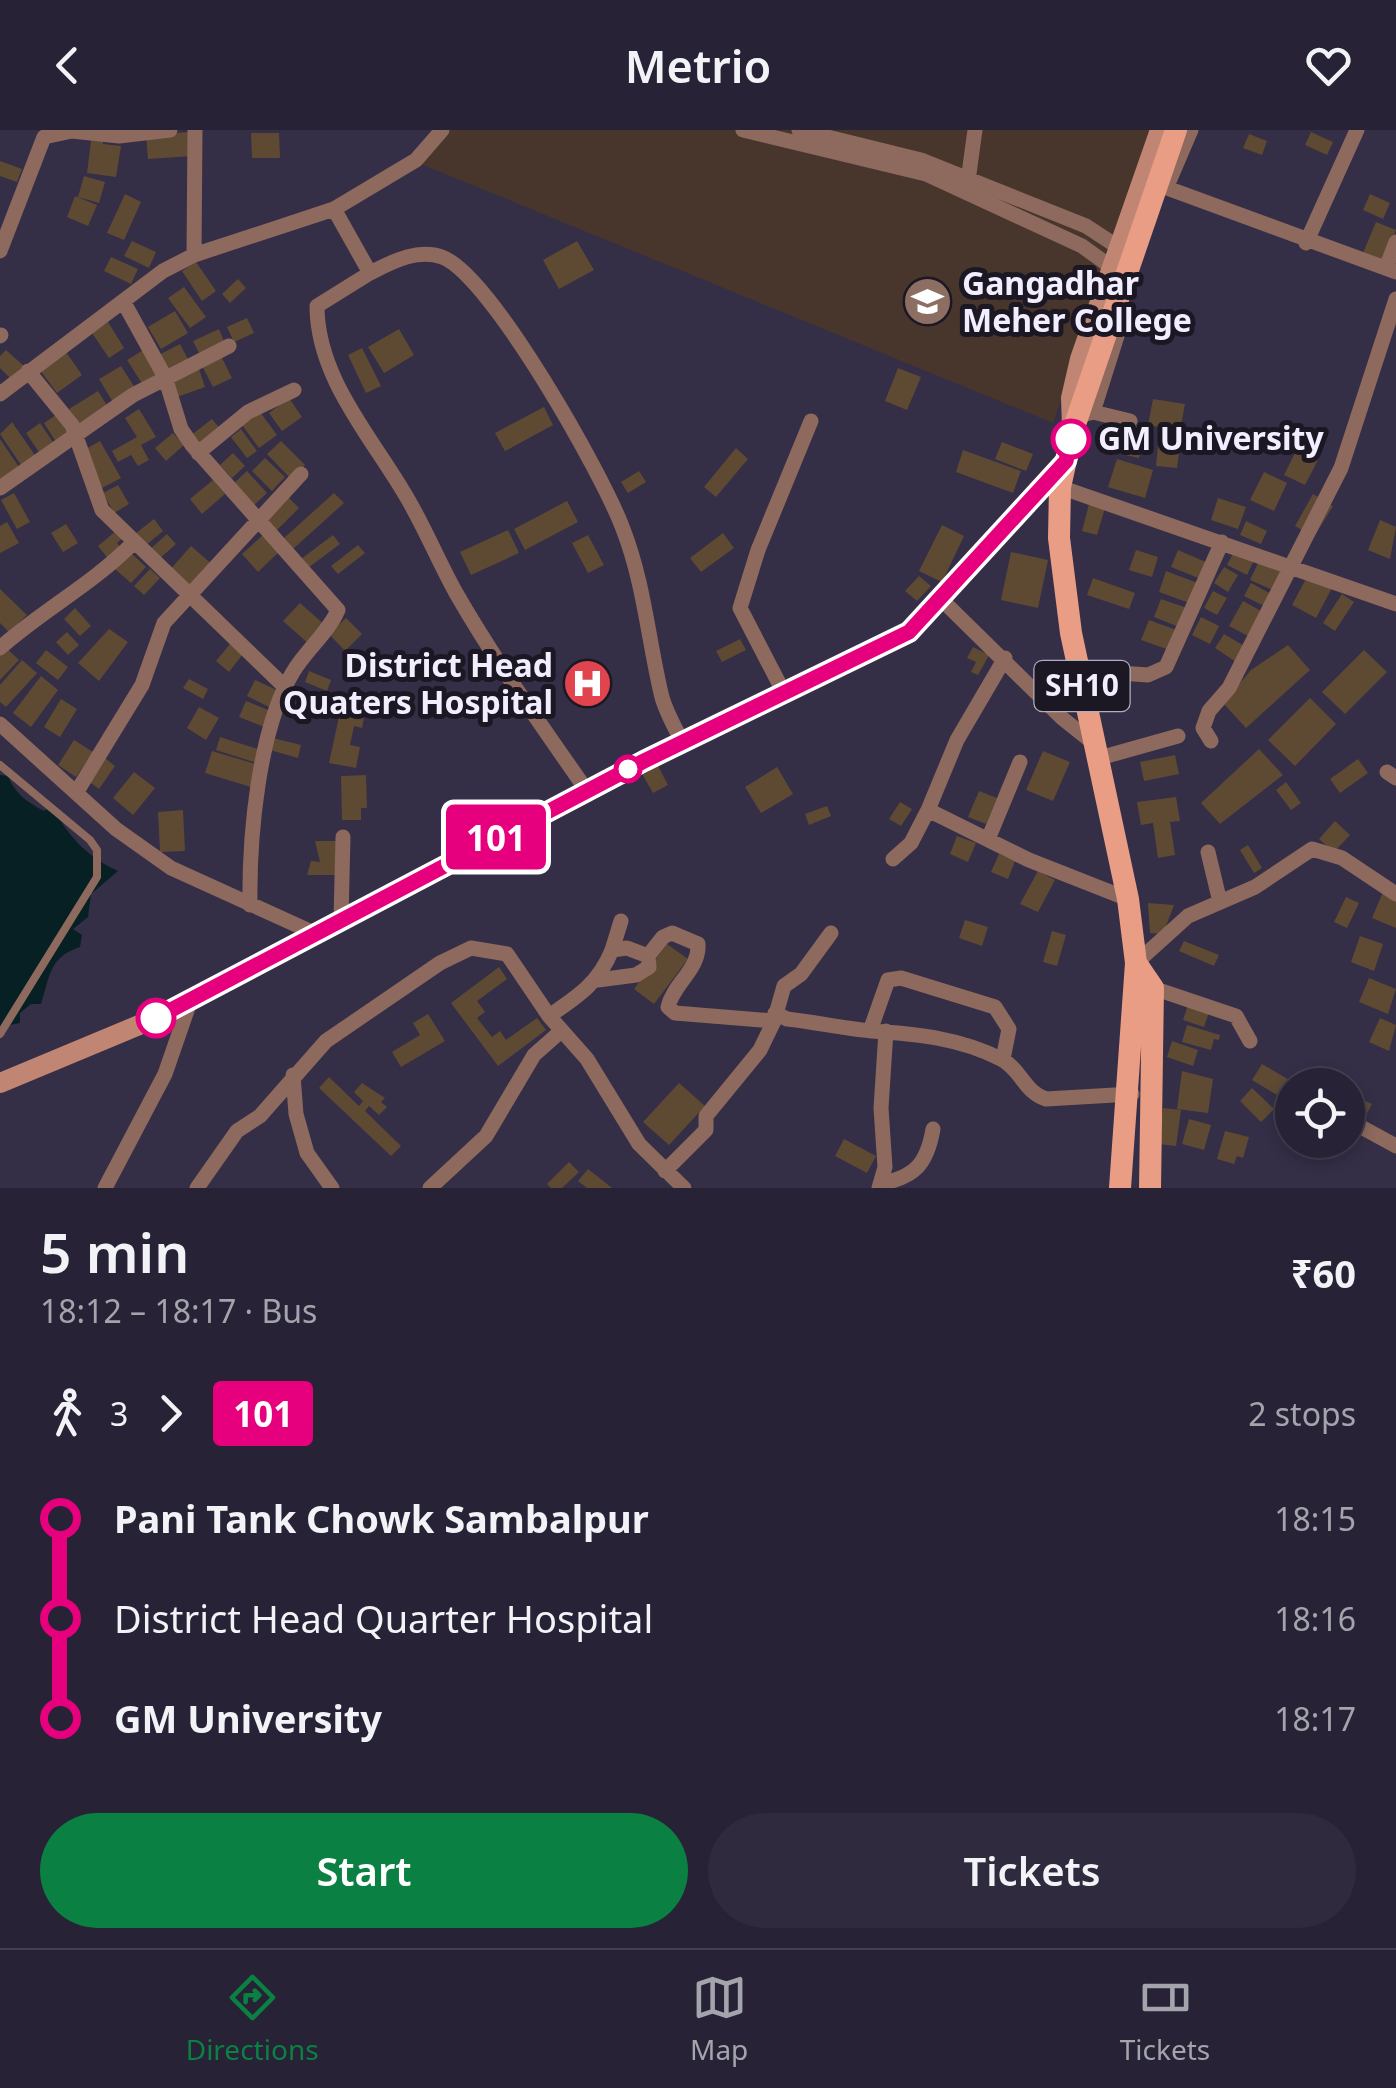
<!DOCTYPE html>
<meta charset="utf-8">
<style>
body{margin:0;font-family:"Noto Sans",sans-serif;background:#2f2a3d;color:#f1f3f6;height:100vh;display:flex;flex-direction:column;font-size:38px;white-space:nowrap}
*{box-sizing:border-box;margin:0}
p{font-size:32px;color:#a4a4ad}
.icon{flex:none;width:55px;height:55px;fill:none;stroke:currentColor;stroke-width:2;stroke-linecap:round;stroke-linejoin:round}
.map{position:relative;height:1058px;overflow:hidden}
.panel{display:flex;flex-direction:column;background:#272235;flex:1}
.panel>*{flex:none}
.badge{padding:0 20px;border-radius:8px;font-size:35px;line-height:65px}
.buttons{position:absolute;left:1275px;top:938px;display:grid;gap:20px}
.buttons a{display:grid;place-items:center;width:90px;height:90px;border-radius:50%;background:#272235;box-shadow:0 5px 15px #0003,0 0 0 2px #433f50;font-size:50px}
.map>.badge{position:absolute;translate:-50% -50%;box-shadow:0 0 0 5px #fff}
.legs{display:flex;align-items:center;gap:15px;height:110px;padding:0 40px;font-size:32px}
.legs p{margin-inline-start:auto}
.summary{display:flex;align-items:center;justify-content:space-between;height:170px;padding:0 40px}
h1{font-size:55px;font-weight:600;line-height:75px}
.primary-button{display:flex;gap:20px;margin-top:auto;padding:20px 40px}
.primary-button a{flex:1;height:115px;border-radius:60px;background:#0b8043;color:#fff;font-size:40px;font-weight:600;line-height:115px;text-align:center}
.primary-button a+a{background:#2f2a3d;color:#f1f3f6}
ul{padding:0 40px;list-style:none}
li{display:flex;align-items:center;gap:35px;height:100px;font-size:38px}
li i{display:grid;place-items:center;width:15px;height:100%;margin:0 12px;background:currentColor}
li i::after{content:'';width:25px;height:25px;margin:-12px;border:8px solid;border-radius:50%;background:#272235}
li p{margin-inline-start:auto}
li:first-child i{background:linear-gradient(#0000 50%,currentColor 0)}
li:last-child i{background:linear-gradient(currentColor 50%,#0000 0)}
header{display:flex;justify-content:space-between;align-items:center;height:130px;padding:0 40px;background:#272235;font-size:45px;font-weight:600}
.tabs{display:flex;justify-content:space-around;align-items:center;height:140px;border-top:2px solid #433f50;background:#272235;font-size:28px;color:#a4a4ad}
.tabs a{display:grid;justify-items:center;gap:5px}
.tabs .active{color:#0b8043}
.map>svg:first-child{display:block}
.education{fill:#48362d}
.water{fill:#062024}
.building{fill:#5e4a33}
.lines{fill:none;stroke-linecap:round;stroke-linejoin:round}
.lane{stroke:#8e695d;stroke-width:8}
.street{stroke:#8e695d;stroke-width:15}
.secondary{stroke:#c18673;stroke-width:20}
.primary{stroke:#e89d84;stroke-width:22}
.line-1-casing{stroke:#fff;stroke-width:22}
.line-1{stroke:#e6007e;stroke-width:15}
.stop-1-dot{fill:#fff;stroke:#e6007e;stroke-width:5}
.labels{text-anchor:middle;stroke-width:10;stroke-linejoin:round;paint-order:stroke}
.shield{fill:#1b1824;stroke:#b2aebd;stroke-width:2.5}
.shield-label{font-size:30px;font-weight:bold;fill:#f2eeff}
.poi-label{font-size:32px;font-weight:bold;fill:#f2eeff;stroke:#1b1824;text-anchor:start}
.stop-label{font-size:32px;font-weight:bold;fill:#f2eeff;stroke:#1b1824;text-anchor:start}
</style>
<header><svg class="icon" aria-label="back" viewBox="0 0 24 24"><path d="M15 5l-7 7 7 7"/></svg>Metrio<svg class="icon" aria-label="heart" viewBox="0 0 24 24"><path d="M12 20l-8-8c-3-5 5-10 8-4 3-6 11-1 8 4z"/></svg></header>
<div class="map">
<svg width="1396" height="1058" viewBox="0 0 1396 1058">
<rect width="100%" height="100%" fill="#342e47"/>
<path class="education" d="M449,0H1154L1053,293L421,34Z"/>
<path class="water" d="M0,645L8,646C15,664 27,672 44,681L52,676C68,706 86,726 118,741L91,764L88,787L73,799L82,805L80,817C49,827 50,846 41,874H31L20,883V893L0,897Z"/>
<path class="building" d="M191,2L192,26L148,29L146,5Z
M1311,2L1333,12L1327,25L1305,15Z
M92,3L104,5L103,14L121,16L116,47L87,43Z
M251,3H279L280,28H252Z
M1249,4L1267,11L1262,25L1243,18Z
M0,31L22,39L17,52L0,46Z
M84,46L105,52L99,73L78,67Z
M125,64L141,72L124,110L107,103Z
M1370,64L1390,73L1383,89L1363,80Z
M75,66L97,75L88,96L67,87Z
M1376,92L1396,100L1384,132L1363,123Z
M132,111L156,122L149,138L124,126Z
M577,111L594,140L559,159L543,130Z
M111,127L138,139L131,154L104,141Z
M196,132L216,161L202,171L182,141Z
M238,149L246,158L230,173L222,164Z
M184,157L206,187L190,198L168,168Z
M175,181L188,203L161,219L148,197Z
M247,188L254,203L234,212L227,197Z
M108,192L124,218L109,228L92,203Z
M219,199L226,216L201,227L193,211Z
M399,199L414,225L384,243L368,217Z
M180,214L190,233L167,245L157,226Z
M362,218L381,256L366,263L348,225Z
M145,219L160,243L143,255L127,230Z
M6,220L25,237L12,250L0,238V226Z
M66,222L82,245L57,263L40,240Z
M221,226L232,248L213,257L202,236Z
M121,236L137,261L114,274L99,249Z
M898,238L921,247L907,280L885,271Z
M199,239L205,257L177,267L170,249Z
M98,261L108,277L79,295L69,279Z
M289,268L302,287L282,301L269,283Z
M1153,269L1185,274L1180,301L1148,295Z
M544,277L553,295L505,321L495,303Z
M139,279L156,307L141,315L149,330L138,336L131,325L118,332L112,321L137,307L125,288Z
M260,282L277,305L259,318L242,295Z
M59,283L71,303L56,312L44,293Z
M212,289L221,300L199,317L190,306Z
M1110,290L1146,298L1139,328L1103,320Z
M12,292L37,328L23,338L0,304Z
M40,293L55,315L41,325L26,303Z
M241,299L257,321L247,328L231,307Z
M173,303L184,315L166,331L155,318Z
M1159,305L1181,308L1177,338L1156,336Z
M0,309L19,337L0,350Z
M100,311L121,348L102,358L82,321Z
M281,311L305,335L291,349L267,324Z
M1002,312L1033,324L1026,341L995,329Z
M1299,315L1320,326L1305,355L1284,345Z
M736,318L748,329L716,367L704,357Z
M963,320L1021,341L1013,363L956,342Z
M233,323L245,336L232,348L220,335Z
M265,328L285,347L272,361L252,341Z
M1117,329L1153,340L1145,368L1108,357Z
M247,341L267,363L252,377L232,355Z
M639,341L646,352L628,363L621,352Z
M1264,342L1287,353L1274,381L1250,370Z
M213,350L225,364L202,384L190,369Z
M118,355L129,374L114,383L103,363Z
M14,363L30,392L17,399L1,370Z
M334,363L344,373L293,419L284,408Z
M1313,364L1333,376L1314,407L1295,396Z
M287,366L299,378L277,400L265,389Z
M1218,368L1246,377L1238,399L1211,390Z
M567,371L578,392L525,420L514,399Z
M1089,374L1105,378L1097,405L1082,401Z
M154,389L163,401L145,416L135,404Z
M1380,390L1396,397L1390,429L1368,420Z
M1246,391L1267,401L1261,414L1240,405Z
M7,392L19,413L0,423V396Z
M66,394L78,413L63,422L51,403Z
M942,395L964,406L942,452L919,441Z
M508,400L519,423L471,445L460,422Z
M116,401L123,408L117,413L122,419L109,430L98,416Z
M723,403L734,418L701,442L690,428Z
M167,404L176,414L157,431L148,421Z
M264,404L280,421L258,442L242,424Z
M333,405L340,414L308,438L301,429Z
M588,405L604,435L588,443L572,413Z
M358,415L365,423L338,444L331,436Z
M191,416L214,436L190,462L168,442Z
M1236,418L1255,428L1247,445L1227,435Z
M1136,420L1158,427L1152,447L1129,440Z
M1178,420L1208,433L1201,449L1171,437Z
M130,422L146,437L131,453L115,439Z
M1011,422L1048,430L1038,478L1001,470Z
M1260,429L1287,442L1277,462L1250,450Z
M1224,437L1238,445L1228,462L1214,453Z
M150,439L160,448L144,465L134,456Z
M1166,441L1200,454L1192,474L1159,462Z
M1308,445L1332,458L1316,488L1292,475Z
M919,446L931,456L917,471L905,461Z
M1093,448L1135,463L1129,479L1087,465Z
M1251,453L1275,466L1268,478L1244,466Z
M0,459L27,485L9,502L0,493Z
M1213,461L1227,468L1217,485L1204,478Z
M1342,464L1354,472L1335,501L1323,493Z
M1161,469L1187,478L1179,497L1154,487Z
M1243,471L1263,482L1250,507L1229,496Z
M300,473L326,496L310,515L283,491Z
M75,478L91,496L80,506L64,489Z
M1201,487L1219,496L1210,514L1192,505Z
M346,488L362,504L345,521L329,504Z
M1149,490L1179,501L1172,521L1141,510Z
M109,499L128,512L99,551L78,533Z
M67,502L79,515L68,525L56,512Z
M1224,504L1246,517L1236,532L1215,518Z
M740,509L746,520L722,532L716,521Z
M230,514L243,524L229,542L216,531Z
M1288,515L1310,540L1246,598L1223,573L1251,540Z
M4,516L19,530L0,550V520Z
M973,517L989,525L978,545L971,542L976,532L967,528Z
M46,520L68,537L58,550L36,533Z
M1364,520L1387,542L1345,584L1322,562Z
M22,530L37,543L6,577L0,572V555Z
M309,541L331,550L327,561L305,552Z
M41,546L58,560L31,597L13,583Z
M189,549L208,559L203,569L183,558Z
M255,550L283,563L275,580L247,566Z
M343,568L367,573L362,598L354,596L350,615L360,617L356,638L329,633Z
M1310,568L1336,594L1295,636L1268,610Z
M61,569L77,579L60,607L44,597Z
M246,571L273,582L267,598L239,587Z
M199,577L219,588L206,610L187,598Z
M220,607L264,621L260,634L216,620Z
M273,608L301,615L298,628L270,620Z
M74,610L93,622L76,647L58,635Z
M1259,619L1283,645L1220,694L1201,673Z
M212,621L259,635L251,657L205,643Z
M1043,621L1070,632L1053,671L1026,660Z
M1175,625L1179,644L1144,651L1140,632Z
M105,628L115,636L99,659L88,651Z
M1358,629L1368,643L1340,663L1330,649Z
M657,634L668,655L653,663L641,642Z
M777,637L793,664L761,683L745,657Z
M134,642L155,658L133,685L113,668Z
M366,645L367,678H361V690H342L341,646Z
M1286,652L1301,673L1291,680L1276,660Z
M979,661L997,668L986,694L968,687Z
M1176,667L1180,691L1170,692L1175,725L1158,728L1153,693L1141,695L1137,672Z
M900,672L912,679L901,696L889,689Z
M827,676L831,686L809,695L805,684Z
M183,680L185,721L160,722L158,682Z
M1335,691L1350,705L1334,722L1319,709Z
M957,706L976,713L968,732L950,724Z
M315,711H336L335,745H307L311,731L320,732Z
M1248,715L1262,738L1254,743L1240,720Z
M999,724L1015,731L1008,749L991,742Z
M1038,741L1055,750L1038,782L1020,774Z
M1383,762L1396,767V798L1372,788Z
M1346,767L1359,773L1347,798L1334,792Z
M1148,773L1174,775L1163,804L1150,803Z
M965,790L988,797L982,816L959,808Z
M1052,801L1066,805L1057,836L1043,832Z
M1360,806L1383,814L1374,841L1351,832Z
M1184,811L1219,825L1214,836L1179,821Z
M667,814L688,829L654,874L634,859Z
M499,837L507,849L477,871L485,882L477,888L492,907L500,901L506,910L537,888L546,900L498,936L451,873Z
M1369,848L1396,859L1388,884L1359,872Z
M1188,875L1209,882L1204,897L1183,890Z
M428,884L445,911L401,937L392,922L420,905L413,893Z
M1380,888L1396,895L1389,921L1369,912Z
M1187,895L1220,905L1219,910L1214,909L1211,920L1182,912Z
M1172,911L1198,920L1193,936L1167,927Z
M1262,934L1291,951L1282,968L1252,950Z
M1182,941L1213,949L1208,983L1177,979Z
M329,947L359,976L363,971L354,962L362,953L385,968L381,972L387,977L379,985L369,976L365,981L401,1016L391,1026L319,958Z
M679,953L705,976L669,1015L643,992Z
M1252,958L1274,979L1261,992L1240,971Z
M1348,963L1372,974L1361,995L1348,989Z
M1163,978L1181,980L1176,1016L1158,1014Z
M1189,989L1211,995L1204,1020L1182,1014Z
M1225,1001L1249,1007L1243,1028L1237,1026L1234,1034L1217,1029Z
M844,1009L876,1026L867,1043L835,1026Z
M569,1032L579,1042L562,1058H551L547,1054Z
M588,1039L612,1058H587L578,1051Z"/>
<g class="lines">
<path class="lane" d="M0,635L90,710L97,720V747L0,904"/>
<path class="street" d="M743,0L926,44L1082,116L1111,137
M799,0L921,30L1086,96L1118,117
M968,51L975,0
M1167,56L1191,0
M1167,58L1396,142
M334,79L370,143C392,132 417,118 442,127C491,145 604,347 623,399C644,453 648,508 661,563C664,579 675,597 682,612
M1306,113L1357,0
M0,121L44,7L72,1L119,6L170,0
M194,125L195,0
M1386,138L1396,112
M370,143L317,176C317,246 369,304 403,361C423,393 437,429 456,463C495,531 542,596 587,661
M123,171L165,247L181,299L192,315L338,480C328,503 306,520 293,542C258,600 249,708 250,775
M0,206L1,205
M28,241L72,295L102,380L286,558
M0,264L163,141L194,125L334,79L416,30L442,0
M1093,282L1130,291
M1079,286L1093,282L1117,206
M198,323L248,282L294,260
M1060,357L1396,474
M0,358L133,265L229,216
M942,470L1062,588L1092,612
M0,518C44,479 93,454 134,412
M1005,528L957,610L928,680L1029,730L1128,769
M1079,540L1148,545L1166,537L1222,412
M784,563L740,478L758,420L811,291
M0,594L116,699L171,738L314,803
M1211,611L1203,598L1209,581L1229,558L1341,338L1396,169
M1096,629L1178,606
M1387,642L1396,648
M76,663L142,555L164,493L301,344
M989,707L1020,632
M1208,722L1220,772
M893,729L911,713L928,680
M341,789L343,707
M612,820L621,791
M648,826L663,807L672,803L698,814C700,839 673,854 668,877L675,883L774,891L784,856L801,844L831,803
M1136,833L1188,786L1255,757L1312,719L1342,728L1396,764
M1153,858L1236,886L1250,911
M775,883L787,889C816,892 844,899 872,901C917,904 959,908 1001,929C1021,939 1024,962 1046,969L1132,964
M549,886L587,929L639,1014L684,1058
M870,901L888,850L901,848L995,877L1009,899L1003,929
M293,945L296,984L307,1023L332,1058
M1363,998L1396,1016
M665,1041L706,1000V986L760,920L774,891
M880,1054C915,1047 927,1034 933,999
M105,1058L165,944L191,869
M197,1058L237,1001L260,986L326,911L440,833L471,818L507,824L549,886C578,866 598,854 612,820L627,818L648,826L649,837L636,845L598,850
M430,1058L486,1006L534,925L560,902
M879,1058L885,1037L881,978L886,901"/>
<path class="secondary" d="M1072,298L1071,268L1080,229L1160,0
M0,953L156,888L672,617L909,502L1066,331"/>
<path class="primary" d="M1136,833L1153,858L1150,1058
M1120,1058L1136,833L1128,769L1071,503L1059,408L1060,357L1072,303L1176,0"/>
</g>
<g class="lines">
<defs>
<path id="line-1" d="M156,888L644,631L909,502L1066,331L1071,309"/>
</defs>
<use href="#line-1" class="line-1-casing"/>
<use href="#line-1" class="line-1"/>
</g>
<defs>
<symbol id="university-disc" viewBox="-11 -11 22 22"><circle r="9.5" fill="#8d6e63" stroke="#1b1824"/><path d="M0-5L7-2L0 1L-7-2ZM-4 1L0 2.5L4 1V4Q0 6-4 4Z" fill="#fff"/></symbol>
<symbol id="hospital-disc" viewBox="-11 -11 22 22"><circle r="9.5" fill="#e0444e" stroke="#1b1824"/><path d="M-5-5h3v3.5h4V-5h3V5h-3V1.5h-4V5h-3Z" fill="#fff"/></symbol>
</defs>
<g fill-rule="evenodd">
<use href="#university-disc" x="900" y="144" width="55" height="55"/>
<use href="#hospital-disc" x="560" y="526" width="55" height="55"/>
</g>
<g class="stop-1-dot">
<circle cx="1071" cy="309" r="18"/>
<circle cx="628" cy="639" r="12"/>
<circle cx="156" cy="888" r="18"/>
</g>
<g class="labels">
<rect class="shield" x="1034.5" y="531" width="95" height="50" rx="8"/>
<g class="shield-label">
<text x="1082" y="566">SH10</text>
</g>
<g class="poi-label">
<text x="962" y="165">Gangadhar<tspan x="962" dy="37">Meher College</tspan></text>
<text x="553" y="547" text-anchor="end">District Head<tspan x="553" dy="37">Quaters Hospital</tspan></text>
</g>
<g class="stop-label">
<text x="1098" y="320">GM University</text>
</g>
</g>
</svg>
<div class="buttons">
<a><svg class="icon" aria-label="locate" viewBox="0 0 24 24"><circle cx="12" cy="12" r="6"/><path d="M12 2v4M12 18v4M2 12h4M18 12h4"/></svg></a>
</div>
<b class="badge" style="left:496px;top:707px;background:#e6007e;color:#fff">101</b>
</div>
<section class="panel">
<div class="summary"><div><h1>5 min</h1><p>18:12 – 18:17 · Bus</p></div><b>₹60</b></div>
<div class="legs"><svg class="icon" aria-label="walk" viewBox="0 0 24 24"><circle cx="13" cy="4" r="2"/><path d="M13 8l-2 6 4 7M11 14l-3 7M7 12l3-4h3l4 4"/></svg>3<svg class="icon" aria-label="forward" viewBox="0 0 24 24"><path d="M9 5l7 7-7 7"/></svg><b class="badge" style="background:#e6007e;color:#fff">101</b><p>2 stops</p></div>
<ul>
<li><i style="color:#e6007e"></i><b>Pani Tank Chowk Sambalpur</b><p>18:15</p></li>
<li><i style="color:#e6007e"></i><span>District Head Quarter Hospital</span><p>18:16</p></li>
<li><i style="color:#e6007e"></i><b>GM University</b><p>18:17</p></li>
</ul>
<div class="primary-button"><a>Start</a><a>Tickets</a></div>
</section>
<nav class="tabs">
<a class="active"><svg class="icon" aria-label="directions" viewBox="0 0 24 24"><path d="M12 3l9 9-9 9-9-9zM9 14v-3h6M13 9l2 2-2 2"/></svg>Directions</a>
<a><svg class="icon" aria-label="map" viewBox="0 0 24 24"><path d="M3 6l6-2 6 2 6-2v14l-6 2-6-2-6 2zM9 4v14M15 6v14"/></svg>Map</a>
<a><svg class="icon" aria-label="tickets" viewBox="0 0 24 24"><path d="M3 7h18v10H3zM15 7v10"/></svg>Tickets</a>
</nav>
